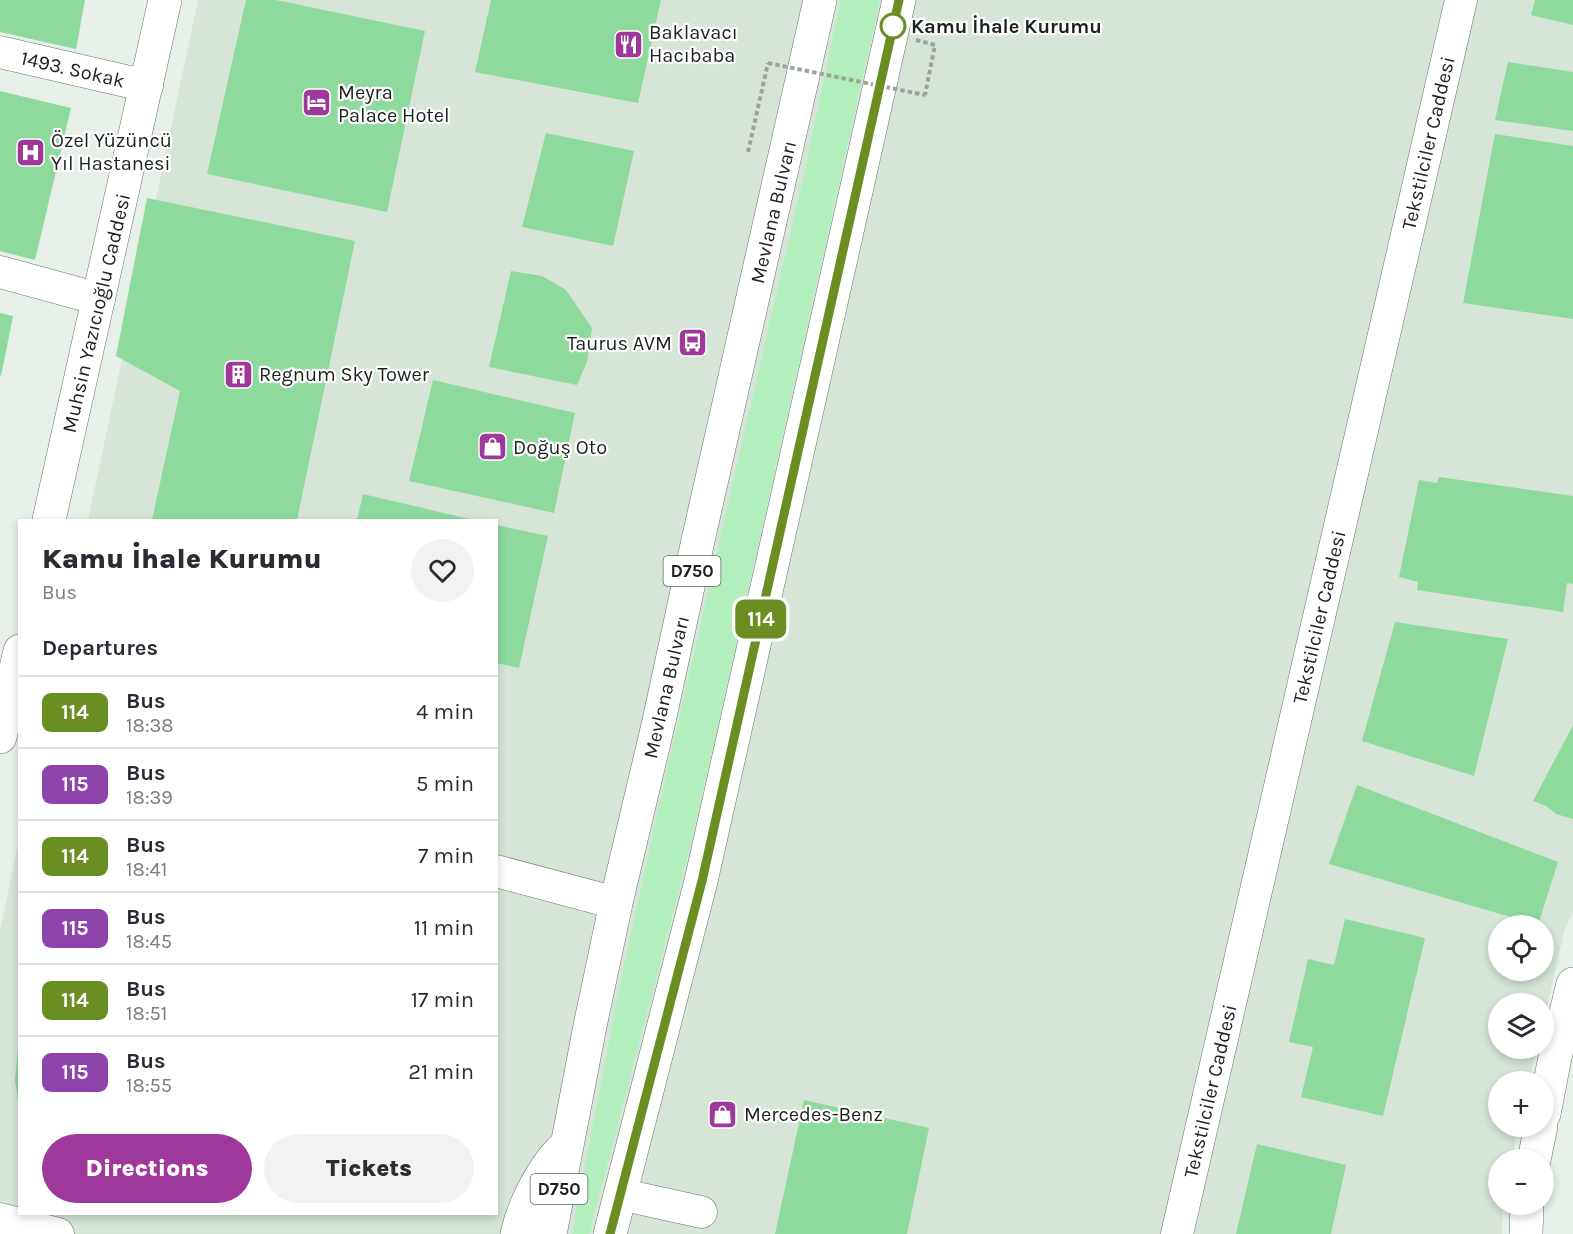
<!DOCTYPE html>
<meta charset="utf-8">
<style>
body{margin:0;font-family:Karla,sans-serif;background:#f2f2f3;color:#2b2b33;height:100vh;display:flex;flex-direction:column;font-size:22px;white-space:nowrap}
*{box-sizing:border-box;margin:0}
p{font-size:20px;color:#7c7c81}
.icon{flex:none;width:33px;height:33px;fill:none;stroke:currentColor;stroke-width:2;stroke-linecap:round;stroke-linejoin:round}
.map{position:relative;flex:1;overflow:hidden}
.side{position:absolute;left:18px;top:519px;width:480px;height:696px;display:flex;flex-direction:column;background:#fff;border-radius:0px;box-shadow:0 3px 9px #0003}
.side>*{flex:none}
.badge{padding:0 12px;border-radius:9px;font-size:21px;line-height:39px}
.fabs{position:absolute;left:1488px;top:915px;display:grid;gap:12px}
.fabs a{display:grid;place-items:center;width:66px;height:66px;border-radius:50%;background:#fff;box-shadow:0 3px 9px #0003;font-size:30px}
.map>.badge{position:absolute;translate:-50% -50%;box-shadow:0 0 0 3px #fff}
h2{padding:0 24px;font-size:22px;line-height:54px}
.round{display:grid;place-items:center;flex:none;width:63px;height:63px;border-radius:32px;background:#f2f2f3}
.overview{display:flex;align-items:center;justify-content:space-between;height:102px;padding:0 24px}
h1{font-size:28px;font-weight:800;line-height:45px}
.primary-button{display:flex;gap:12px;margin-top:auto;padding:12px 24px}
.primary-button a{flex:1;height:69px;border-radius:36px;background:#9f389b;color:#fff;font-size:24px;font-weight:800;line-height:69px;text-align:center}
.primary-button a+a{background:#f2f2f3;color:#2b2b33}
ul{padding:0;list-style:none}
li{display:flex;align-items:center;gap:18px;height:72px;padding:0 24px;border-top:2px solid #e1e1e2}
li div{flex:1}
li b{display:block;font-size:22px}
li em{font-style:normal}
li .badge{min-width:66px;font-weight:700;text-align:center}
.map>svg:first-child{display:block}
.built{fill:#d6e5d8;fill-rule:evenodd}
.green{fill:#b3efbd}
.building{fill:#8dda9c}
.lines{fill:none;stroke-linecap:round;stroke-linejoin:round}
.minor-casing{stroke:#6c746d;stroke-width:33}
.major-casing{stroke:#6c746d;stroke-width:34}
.highway-casing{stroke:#6c746d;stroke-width:34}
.path{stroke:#9da49e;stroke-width:4;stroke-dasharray:4.5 3;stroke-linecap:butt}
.minor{stroke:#fff;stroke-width:32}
.major{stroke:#fff;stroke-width:33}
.highway{stroke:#fff;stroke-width:33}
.path-bridge{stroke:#9da49e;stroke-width:4;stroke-dasharray:4.5 3;stroke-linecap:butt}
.line-casing{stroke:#fff;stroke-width:14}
.line{stroke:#6b8e23;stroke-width:9}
.stop-dot{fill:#fff;stroke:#6b8e23;stroke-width:3}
.labels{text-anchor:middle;stroke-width:4.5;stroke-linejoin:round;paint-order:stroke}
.shield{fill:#fff;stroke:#616362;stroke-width:1.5}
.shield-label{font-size:18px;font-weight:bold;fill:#1d201e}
.stop-label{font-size:20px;font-weight:bold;fill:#1d201e;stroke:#fff;text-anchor:start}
.poi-label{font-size:20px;fill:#1d201e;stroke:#fff;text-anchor:start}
.street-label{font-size:20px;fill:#1d201e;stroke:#fff}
</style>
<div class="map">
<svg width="1573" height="1234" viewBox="0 0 1573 1234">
<rect width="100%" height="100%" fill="#e7f0e8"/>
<path class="built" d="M198,0H1573V912L1564,932L1544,1020V1004H1498V1048L1537,1049L1529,1081L1498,1082V1126L1519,1127L1511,1159L1498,1160V1204L1503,1205L1502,1234H0V931L19,840L20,1214H496V520H88ZM1498,926H1544V970H1498Z"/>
<path class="green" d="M841,0H880L704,788L676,903L589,1234H572L620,984L659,805L804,173Z"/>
<path class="building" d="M0,0H85L76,49L0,32Z
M246,0H276L425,31L387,212L207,174Z
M491,0H661L638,103L475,72Z
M1535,0H1573V25L1531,15Z
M1508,62L1573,72V131L1495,120Z
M0,91L71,108L35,260L0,251Z
M546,133L634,151L613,246L522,227Z
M1495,134L1573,146V319L1463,303Z
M147,198L355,241L297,520H152L180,391L116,356Z
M511,271L542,276L566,290L592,328L587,362L577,385L489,367Z
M0,313L13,316L1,376L0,375Z
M433,380L575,413L554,513L409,481Z
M1439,477L1573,496V584L1567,583L1563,612L1417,590L1418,582L1399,577L1419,480L1437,483Z
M363,494L474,520H357Z
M496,525L548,536L519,668L496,663Z
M1395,622L1508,639L1474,776L1362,741Z
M1573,725V819L1556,814L1546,806L1533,801Z
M1357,785L1558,862L1538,925L1329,864Z
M1345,919L1425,938L1383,1116L1301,1097L1313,1047L1289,1042L1308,959L1334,965Z
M18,1048H20V1101H18L15,1080Z
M804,1100L929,1128L907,1234H775Z
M1257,1144L1346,1165L1331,1234H1236Z"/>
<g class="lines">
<defs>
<path id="minor" d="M0,52L147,86
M0,272L99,299
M496,871L616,903
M633,1197L701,1212
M0,1219L58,1234
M1177,1234L1461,0"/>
<path id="major" d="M49,520L165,0
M0,737L20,651
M1544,1114L1555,1057L1573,984
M1534,1160L1541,1126
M1526,1234L1527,1204"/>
<path id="highway" d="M517,1234C523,1207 541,1171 560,1151
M550,1234L590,1026L616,903L659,721L697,545L820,0
M610,1234L701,881L899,0"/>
</defs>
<use href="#minor" class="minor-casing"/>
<use href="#major" class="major-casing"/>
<use href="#highway" class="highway-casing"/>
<path class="path" d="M916,40L935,45L925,95
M748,152L768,63"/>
<use href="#minor" class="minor"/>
<use href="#major" class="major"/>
<use href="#highway" class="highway"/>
<path class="path-bridge" d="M768,63L925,95"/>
</g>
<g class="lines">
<defs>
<path id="line" d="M610,1234L702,881L899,0"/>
</defs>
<use href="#line" class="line-casing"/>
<use href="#line" class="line"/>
</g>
<defs>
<symbol id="restaurant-square" viewBox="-11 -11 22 22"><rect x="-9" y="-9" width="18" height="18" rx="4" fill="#9f389b" stroke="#fff"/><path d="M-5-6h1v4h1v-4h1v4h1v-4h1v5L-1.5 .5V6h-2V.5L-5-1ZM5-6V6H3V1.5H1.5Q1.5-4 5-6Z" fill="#fff"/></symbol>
<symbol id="hotel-square" viewBox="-11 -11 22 22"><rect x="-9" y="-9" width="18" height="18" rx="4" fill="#9f389b" stroke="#fff"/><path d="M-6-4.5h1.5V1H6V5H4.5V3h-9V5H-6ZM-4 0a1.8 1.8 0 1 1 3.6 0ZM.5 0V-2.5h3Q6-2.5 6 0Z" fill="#fff"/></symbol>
<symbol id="hospital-square" viewBox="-11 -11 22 22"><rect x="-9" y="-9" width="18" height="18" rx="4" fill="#9f389b" stroke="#fff"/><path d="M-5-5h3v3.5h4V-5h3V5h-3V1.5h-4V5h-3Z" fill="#fff"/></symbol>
<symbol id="bus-square" viewBox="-11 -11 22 22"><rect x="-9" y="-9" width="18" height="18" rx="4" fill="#9f389b" stroke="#fff"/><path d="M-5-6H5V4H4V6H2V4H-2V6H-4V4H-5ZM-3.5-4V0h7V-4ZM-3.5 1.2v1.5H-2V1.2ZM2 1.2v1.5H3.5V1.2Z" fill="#fff"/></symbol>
<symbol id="building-square" viewBox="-11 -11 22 22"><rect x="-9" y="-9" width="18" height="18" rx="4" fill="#9f389b" stroke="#fff"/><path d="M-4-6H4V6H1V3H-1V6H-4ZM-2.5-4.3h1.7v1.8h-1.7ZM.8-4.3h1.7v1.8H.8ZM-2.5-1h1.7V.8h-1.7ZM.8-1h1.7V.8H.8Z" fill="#fff"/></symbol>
<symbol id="shop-square" viewBox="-11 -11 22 22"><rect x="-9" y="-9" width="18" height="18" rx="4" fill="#9f389b" stroke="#fff"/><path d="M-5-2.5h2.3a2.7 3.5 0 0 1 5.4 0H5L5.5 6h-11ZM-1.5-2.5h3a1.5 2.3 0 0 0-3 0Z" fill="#fff"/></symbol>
</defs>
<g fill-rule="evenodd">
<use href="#restaurant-square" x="612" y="28" width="33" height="33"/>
<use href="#hotel-square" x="300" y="86" width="33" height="33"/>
<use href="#hospital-square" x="14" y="136" width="33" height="33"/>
<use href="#bus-square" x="676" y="326" width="33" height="33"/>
<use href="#building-square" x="222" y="358" width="33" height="33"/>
<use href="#shop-square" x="476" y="430" width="33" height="33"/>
<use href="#shop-square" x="706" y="1098" width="33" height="33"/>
</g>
<circle class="stop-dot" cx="893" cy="26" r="12"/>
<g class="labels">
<g class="shield">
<rect x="663.5" y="556" width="57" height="30" rx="4.5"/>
<rect x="530.5" y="1174" width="57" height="30" rx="4.5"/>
</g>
<g class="shield-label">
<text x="692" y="577">D750</text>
<text x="559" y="1195">D750</text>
</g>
<g class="stop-label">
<text x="911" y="33">Kamu İhale Kurumu</text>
</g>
<g class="poi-label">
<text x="649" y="39">Baklavacı<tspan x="649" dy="23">Hacıbaba</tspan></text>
<text x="338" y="99">Meyra<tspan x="338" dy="23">Palace Hotel</tspan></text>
<text x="51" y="147">Özel Yüzüncü<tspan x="51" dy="23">Yıl Hastanesi</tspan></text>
<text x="672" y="350" text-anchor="end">Taurus AVM</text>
<text x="259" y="381">Regnum Sky Tower</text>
<text x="513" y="454">Doğuş Oto</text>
<text x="744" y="1121">Mercedes-Benz</text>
</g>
<g class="street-label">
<text transform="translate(73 69) rotate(13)" y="7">1493. Sokak</text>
<text transform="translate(1428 143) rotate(-77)" y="7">Tekstilciler Caddesi</text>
<text transform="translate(773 212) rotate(-77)" y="7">Mevlana Bulvarı</text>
<text transform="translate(96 313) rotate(-77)" y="7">Muhsin Yazıcıoğlu Caddesi</text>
<text transform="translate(1319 617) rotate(-77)" y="7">Tekstilciler Caddesi</text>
<text transform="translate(666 687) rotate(-77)" y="7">Mevlana Bulvarı</text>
<text transform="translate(1210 1091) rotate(-77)" y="7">Tekstilciler Caddesi</text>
</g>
</g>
</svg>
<div class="fabs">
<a><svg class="icon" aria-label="locate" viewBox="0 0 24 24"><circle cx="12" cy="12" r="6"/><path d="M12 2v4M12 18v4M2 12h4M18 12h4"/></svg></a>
<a><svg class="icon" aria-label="layers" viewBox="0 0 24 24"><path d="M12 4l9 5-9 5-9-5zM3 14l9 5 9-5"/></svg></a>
<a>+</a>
<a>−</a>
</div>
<b class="badge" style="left:761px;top:619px;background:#6b8e23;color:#fff">114</b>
<section class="side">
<div class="overview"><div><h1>Kamu İhale Kurumu</h1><p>Bus</p></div><a class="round"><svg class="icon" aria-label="heart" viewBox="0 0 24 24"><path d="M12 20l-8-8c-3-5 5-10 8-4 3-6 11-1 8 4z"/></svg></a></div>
<h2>Departures</h2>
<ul>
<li><span class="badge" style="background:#6b8e23;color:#fff">114</span><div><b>Bus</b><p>18:38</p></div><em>4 min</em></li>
<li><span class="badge" style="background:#8e44ad;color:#fff">115</span><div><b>Bus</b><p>18:39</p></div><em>5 min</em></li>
<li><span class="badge" style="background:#6b8e23;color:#fff">114</span><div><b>Bus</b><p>18:41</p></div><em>7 min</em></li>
<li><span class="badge" style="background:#8e44ad;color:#fff">115</span><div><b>Bus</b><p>18:45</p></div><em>11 min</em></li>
<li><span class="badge" style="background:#6b8e23;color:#fff">114</span><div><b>Bus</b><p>18:51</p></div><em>17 min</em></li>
<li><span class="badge" style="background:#8e44ad;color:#fff">115</span><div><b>Bus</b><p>18:55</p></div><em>21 min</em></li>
</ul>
<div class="primary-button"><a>Directions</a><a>Tickets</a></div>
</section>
</div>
